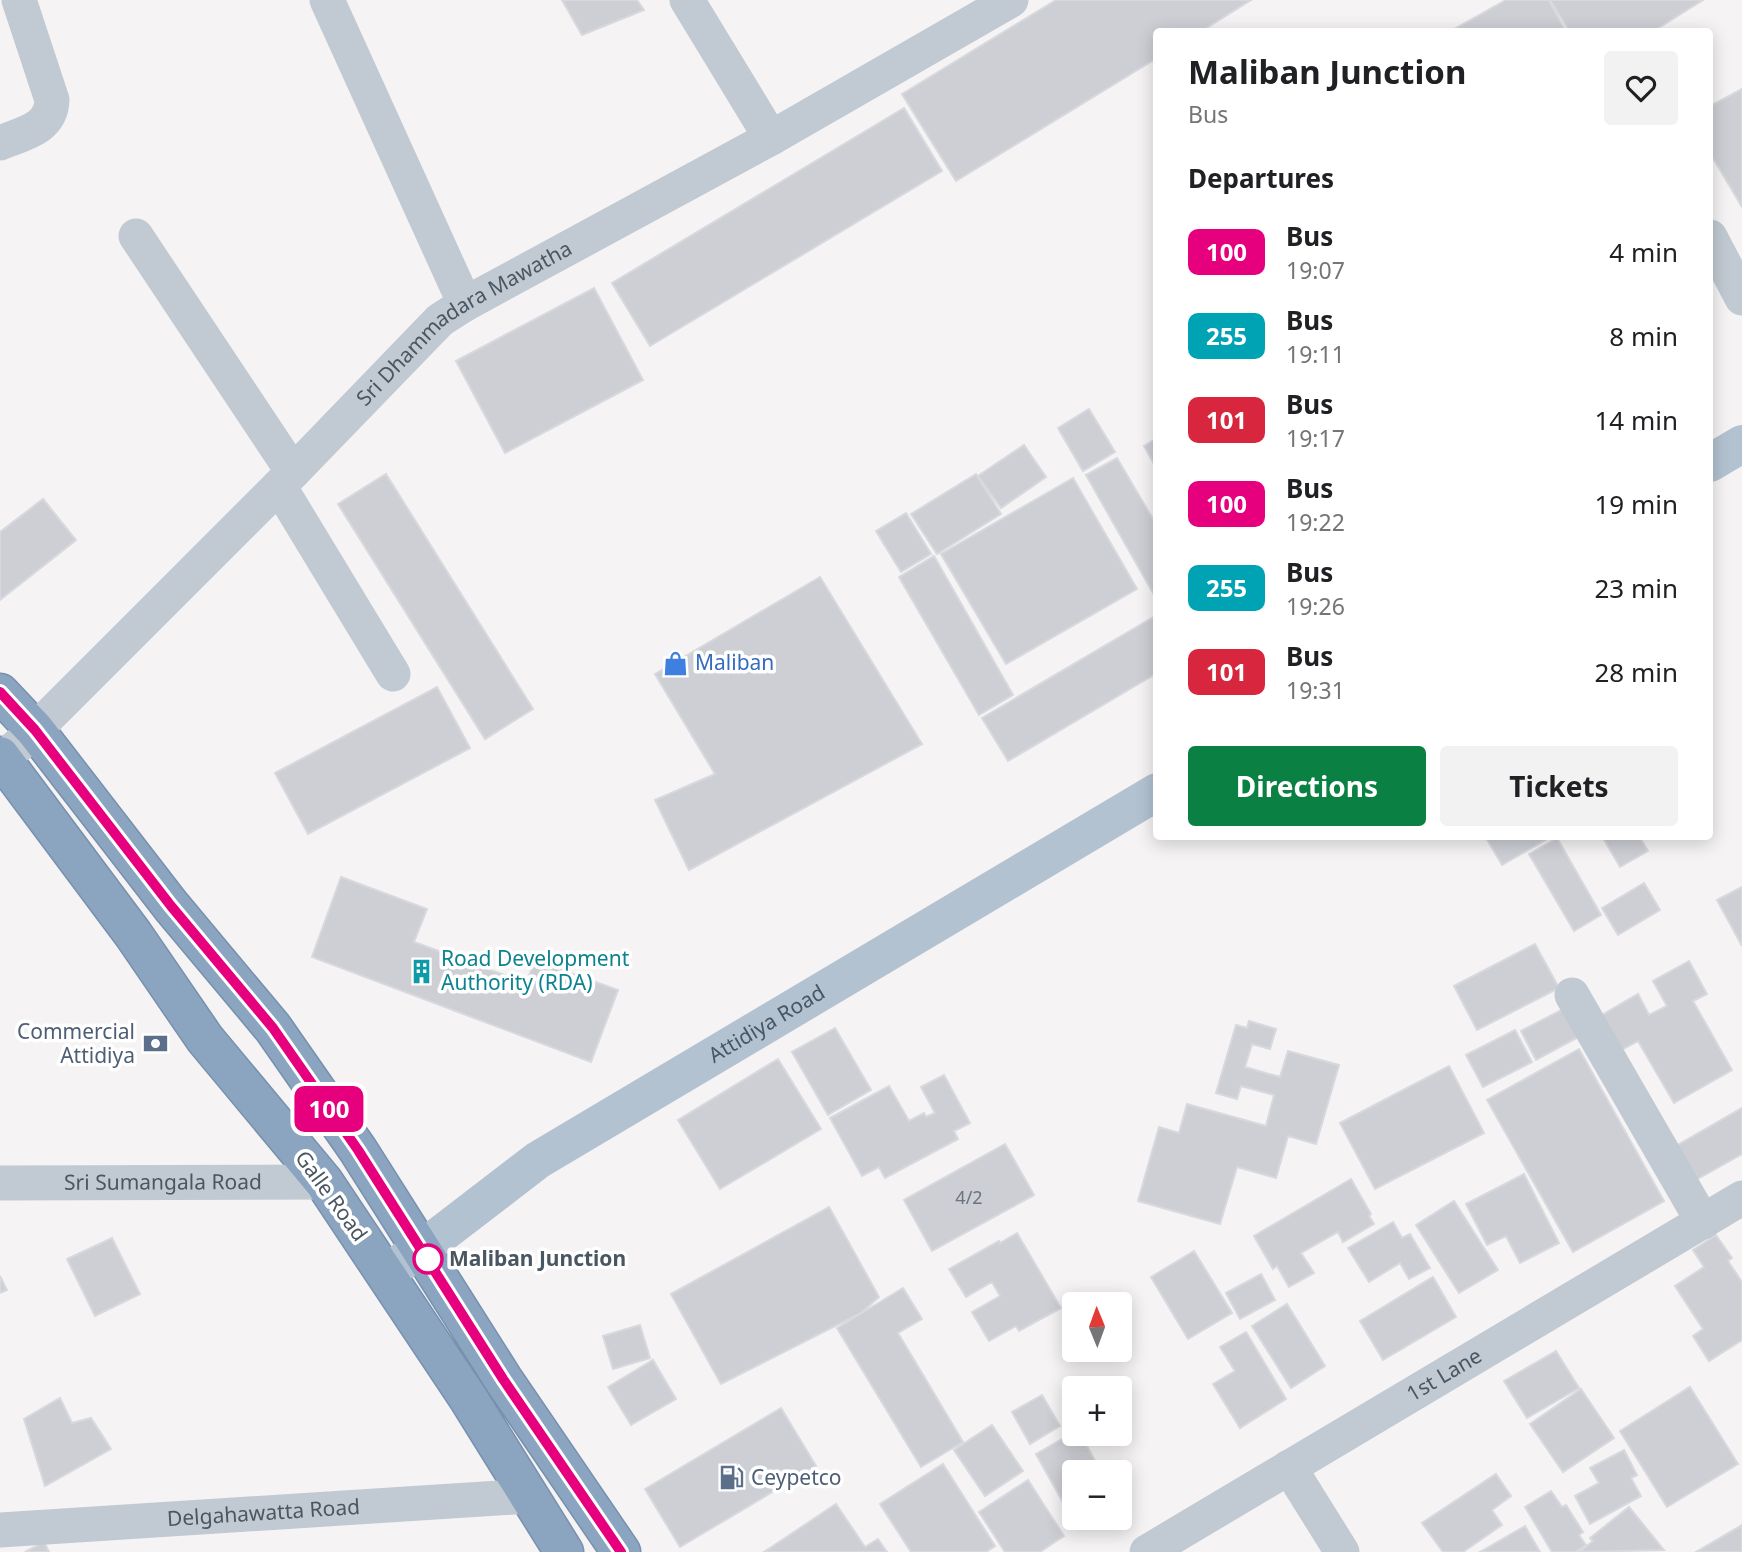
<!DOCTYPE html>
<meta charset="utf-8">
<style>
body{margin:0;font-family:"Noto Sans",sans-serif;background:#f2f2f2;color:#202124;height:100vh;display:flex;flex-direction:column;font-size:26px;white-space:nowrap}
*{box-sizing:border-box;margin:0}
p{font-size:23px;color:#757577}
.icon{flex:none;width:38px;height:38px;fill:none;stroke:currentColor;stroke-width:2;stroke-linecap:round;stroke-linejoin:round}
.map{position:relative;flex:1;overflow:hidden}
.panel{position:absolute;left:1153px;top:28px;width:560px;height:812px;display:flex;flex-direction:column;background:#fff;border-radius:7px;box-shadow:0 4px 18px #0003}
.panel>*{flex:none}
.badge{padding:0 14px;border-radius:10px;font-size:24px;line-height:46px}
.needle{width:46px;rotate:359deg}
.buttons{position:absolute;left:1062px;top:1292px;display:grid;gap:14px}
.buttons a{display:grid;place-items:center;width:70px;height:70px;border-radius:7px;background:#fff;box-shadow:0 4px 18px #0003;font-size:35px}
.map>.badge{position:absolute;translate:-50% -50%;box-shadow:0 0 0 4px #fff}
h2{padding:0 35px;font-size:26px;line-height:63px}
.round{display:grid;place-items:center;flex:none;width:74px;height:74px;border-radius:7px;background:#f2f2f2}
.summary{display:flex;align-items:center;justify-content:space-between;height:119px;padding:0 35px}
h1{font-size:33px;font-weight:700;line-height:52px}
.cta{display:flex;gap:14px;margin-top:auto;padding:14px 35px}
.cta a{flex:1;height:80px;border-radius:7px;background:#0b8043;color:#fff;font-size:28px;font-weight:700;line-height:80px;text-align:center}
.cta a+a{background:#f2f2f2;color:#202124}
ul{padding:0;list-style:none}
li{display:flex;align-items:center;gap:21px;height:84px;padding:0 35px}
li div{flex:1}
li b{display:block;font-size:26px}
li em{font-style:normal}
li .badge{min-width:77px;font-weight:700;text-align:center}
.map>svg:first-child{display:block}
.building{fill:#cdcfd5;stroke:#d7d9de;stroke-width:2}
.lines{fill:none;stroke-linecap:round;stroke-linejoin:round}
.highway-casing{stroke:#7690ad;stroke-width:41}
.minor{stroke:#c1cad2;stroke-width:35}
.major{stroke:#b3c2d1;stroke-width:38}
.highway{stroke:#8ba5c1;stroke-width:38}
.line-casing{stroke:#fff;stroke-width:16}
.line{stroke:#e6007e;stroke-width:10}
.stop-dot{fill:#fff;stroke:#e6007e;stroke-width:3.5}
.labels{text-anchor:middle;stroke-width:7;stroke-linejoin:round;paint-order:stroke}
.number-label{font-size:18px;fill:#6b747e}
.street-label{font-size:21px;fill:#4a5661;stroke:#fff}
.shop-label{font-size:21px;fill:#366cbe;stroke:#fff;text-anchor:start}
.culture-label{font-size:21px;fill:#0d838f;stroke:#fff;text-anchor:start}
.service-label{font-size:21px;fill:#4e5e75;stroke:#fff;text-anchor:end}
.stop-label{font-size:21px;font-weight:bold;fill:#4a5661;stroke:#fff;text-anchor:start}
</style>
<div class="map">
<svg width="1742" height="1552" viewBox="0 0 1742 1552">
<rect width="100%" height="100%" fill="#f5f3f3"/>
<path class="building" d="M562,0H637L644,10L582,35Z
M1056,0H1251L1200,32H1157V58L956,181L902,94Z
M1506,0H1549L1566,32H1449Z
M1550,0H1703L1652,32H1570Z
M1742,89V207L1710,153V106Z
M904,108L942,171L650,346L612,283Z
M594,288L643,380L505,453L456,361Z
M1089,409L1115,452L1083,471L1058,428Z
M1157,438V469L1144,446Z
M1024,445L1046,477L1001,508L978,476Z
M1117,458L1157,526V600L1086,475Z
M386,474L533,709L485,739L338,504Z
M976,474L1001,514L937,554L911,514Z
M1073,478L1137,589L1006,664L941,554Z
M43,499L76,540L0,600V532Z
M906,513L931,554L901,572L876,531Z
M934,556L1013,695L979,715L899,577Z
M820,577L922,744L689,870L655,800L715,774L655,674Z
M1157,615V673L1008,761L982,718Z
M437,687L470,748L308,834L275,773Z
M1485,836H1548L1549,838L1502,865Z
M1602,836H1639L1648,851L1620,867Z
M1557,838L1601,915L1574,931L1529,854Z
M341,877L427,909L414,942L526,983L535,960L618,990L591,1062L312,957Z
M1644,883L1660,910L1618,935L1602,908Z
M1742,887V946L1717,900Z
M1535,944L1559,988L1477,1030L1454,986Z
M1689,961L1707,994L1693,1001L1732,1070L1674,1103L1638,1041L1620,1051L1600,1016L1638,994L1649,1015L1667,1006L1653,981Z
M1567,1007L1582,1035L1536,1060L1521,1031Z
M1249,1021L1276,1029L1270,1049L1252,1044L1245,1067L1280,1077L1288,1051L1339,1065L1316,1144L1288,1136L1276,1178L1237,1167L1220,1224L1138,1201L1159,1127L1179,1133L1187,1104L1266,1126L1274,1095L1241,1086L1237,1099L1216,1093L1236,1025L1247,1028Z
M835,1028L871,1090L828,1115L792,1052Z
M1515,1030L1532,1062L1483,1087L1466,1055Z
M1579,1049L1664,1201L1573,1252L1487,1100Z
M778,1059L821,1129L720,1189L678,1120Z
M1449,1066L1484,1133L1375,1189L1340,1123Z
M944,1075L970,1123L954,1131L958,1139L885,1178L879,1167L862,1176L830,1118L889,1086L909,1121L924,1113L926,1117L935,1113L921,1087Z
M1742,1108V1154L1694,1181L1674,1147Z
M1005,1144L1034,1195L932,1251L904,1200Z
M1524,1174L1559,1243L1520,1263L1506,1236L1487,1245L1466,1204Z
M1351,1179L1371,1214L1369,1216L1374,1224L1343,1242L1338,1232L1301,1253L1314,1273L1289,1287L1277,1266L1273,1269L1254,1236Z
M1454,1201L1498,1270L1459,1293L1416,1225Z
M829,1207L879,1297L861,1313L721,1384L671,1294Z
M1393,1222L1402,1238L1410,1234L1430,1268L1409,1279L1400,1263L1369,1282L1348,1248Z
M1017,1233L1061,1308L1019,1331L1016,1326L989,1341L972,1312L1000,1296L992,1282L966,1297L949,1269L999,1241L1000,1243Z
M1716,1235L1732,1258L1728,1261L1742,1282V1340L1709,1361L1693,1336L1703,1329L1675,1286L1704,1267L1693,1250Z
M112,1238L140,1294L95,1316L67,1259Z
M1194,1251L1232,1313L1188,1339L1151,1277Z
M1261,1274L1275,1300L1240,1319L1226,1293Z
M0,1276L7,1290L0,1293Z
M1433,1277L1456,1317L1383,1360L1360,1321Z
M903,1288L922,1319L898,1333L963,1442L921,1467L837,1328Z
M1287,1304L1325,1366L1291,1388L1252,1326Z
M640,1325L650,1358L613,1369L603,1336Z
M1246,1332L1286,1399L1240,1428L1213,1384L1235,1371L1220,1347Z
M1556,1351L1579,1388L1527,1418L1504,1381Z
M653,1360L676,1399L631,1425L608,1387Z
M1690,1387L1738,1464L1667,1507L1620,1431Z
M1581,1389L1614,1438L1563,1472L1530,1424Z
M1042,1395L1060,1426L1030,1444L1012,1412Z
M60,1398L72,1423L91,1418L111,1449L45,1486L24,1419Z
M781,1408L816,1466L680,1547L645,1489Z
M992,1425L1023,1471L985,1496L954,1450Z
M1074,1432L1080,1433L1101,1472H1074V1517H1100L1078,1529L1036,1454Z
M1624,1450L1637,1475L1631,1478L1641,1496L1590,1524L1575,1496L1599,1483L1590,1468Z
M943,1464L995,1546L986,1552H911L880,1504Z
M1496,1474L1511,1496L1492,1510L1502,1525L1463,1552H1443L1422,1523Z
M1028,1480L1064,1536L1040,1552H1005L979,1512Z
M1551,1491L1562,1507L1566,1505L1583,1532L1579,1535L1586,1545L1575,1552H1552L1525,1507Z
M836,1504L865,1547L878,1539L887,1552H764Z
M1629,1507L1664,1550L1579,1552L1593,1541L1590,1538Z
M1742,1525V1552H1696Z
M1525,1526L1540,1552H1480Z
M44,1542L49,1552H25Z"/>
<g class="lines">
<defs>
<path id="highway" d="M0,693L35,730L171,906L273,1028L358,1150L503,1379L621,1552
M0,756L133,934L205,1039L324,1182L468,1398L564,1552"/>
</defs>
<use href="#highway" class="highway-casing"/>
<g class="minor">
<path d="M327,0L465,304"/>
<path d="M687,0L771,138"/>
<path d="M0,143C24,133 51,129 52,100L19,0"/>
<path d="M136,236L293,472"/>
<path d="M1710,237L1742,298"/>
<path d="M279,486L393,674"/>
<path id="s1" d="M3,759L35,730L293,472L440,320L465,304L771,138L1011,0"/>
<path d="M1572,995L1703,1222"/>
<path id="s2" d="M0,1183L324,1182"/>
<path d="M1289,1467L1342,1552"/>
<path id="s3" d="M0,1530L529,1496"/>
<path id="s4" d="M1147,1552L1742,1198"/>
</g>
<g class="major">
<path d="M1710,463L1742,444"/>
<path id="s5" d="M386,1272L422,1249L538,1160L1157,792"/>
</g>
<use href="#highway" class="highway"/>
</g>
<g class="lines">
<defs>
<path id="line" d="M0,692L35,730L171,906L273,1028L358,1150L503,1379L621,1552"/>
</defs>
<use href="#line" class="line-casing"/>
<use href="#line" class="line"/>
</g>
<defs>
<symbol id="shop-bare" viewBox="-9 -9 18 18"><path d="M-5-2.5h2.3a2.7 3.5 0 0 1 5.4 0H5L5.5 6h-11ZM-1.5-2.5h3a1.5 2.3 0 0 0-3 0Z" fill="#3f7fe0" stroke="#fff" stroke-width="2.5" paint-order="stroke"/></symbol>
<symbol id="building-bare" viewBox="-9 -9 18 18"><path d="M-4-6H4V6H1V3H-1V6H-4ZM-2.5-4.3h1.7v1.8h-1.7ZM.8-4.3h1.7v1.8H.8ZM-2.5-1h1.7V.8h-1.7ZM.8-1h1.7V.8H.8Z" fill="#0f9aa8" stroke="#fff" stroke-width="2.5" paint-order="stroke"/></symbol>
<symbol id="bank-bare" viewBox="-9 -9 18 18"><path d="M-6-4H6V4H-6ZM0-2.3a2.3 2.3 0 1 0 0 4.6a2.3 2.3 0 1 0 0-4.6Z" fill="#5c6f8a" stroke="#fff" stroke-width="2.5" paint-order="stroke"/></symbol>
<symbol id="fuel-bare" viewBox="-9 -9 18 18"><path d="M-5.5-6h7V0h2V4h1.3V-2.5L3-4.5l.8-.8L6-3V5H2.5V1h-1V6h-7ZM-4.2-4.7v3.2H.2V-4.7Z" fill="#5c6f8a" stroke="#fff" stroke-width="2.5" paint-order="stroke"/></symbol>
</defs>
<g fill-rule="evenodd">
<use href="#shop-bare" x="658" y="646" width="35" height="35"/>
<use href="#building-bare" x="404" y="954" width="35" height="35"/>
<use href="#bank-bare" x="138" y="1026" width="35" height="35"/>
<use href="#fuel-bare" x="714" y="1460" width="35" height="35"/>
</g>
<circle class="stop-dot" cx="428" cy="1259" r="14"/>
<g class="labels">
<g class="number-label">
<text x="969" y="1204">4/2</text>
</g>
<g class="street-label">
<text dy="7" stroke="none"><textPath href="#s1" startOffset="637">Sri Dhammadara Mawatha</textPath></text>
<text dy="7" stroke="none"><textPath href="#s5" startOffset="455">Attidiya Road</textPath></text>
<text dy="7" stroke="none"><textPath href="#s2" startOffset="163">Sri Sumangala Road</textPath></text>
<text transform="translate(331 1196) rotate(54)" y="7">Galle Road</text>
<text dy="7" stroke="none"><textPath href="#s4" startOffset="346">1st Lane</textPath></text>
<text dy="7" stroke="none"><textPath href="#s3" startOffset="264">Delgahawatta Road</textPath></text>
</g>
<g class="shop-label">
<text x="695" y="670">Maliban</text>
</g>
<g class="culture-label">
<text x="441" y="966">Road Development<tspan x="441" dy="24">Authority (RDA)</tspan></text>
</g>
<g class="service-label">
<text x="135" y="1039">Commercial<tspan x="135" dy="24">Attidiya</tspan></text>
<text x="751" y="1485" text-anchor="start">Ceypetco</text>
</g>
<g class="stop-label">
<text x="449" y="1266">Maliban Junction</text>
</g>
</g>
</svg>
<div class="buttons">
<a><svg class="needle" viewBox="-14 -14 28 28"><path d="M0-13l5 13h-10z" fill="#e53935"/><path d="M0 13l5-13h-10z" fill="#757577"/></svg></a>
<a>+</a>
<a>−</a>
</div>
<b class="badge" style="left:329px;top:1109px;background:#e6007e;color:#fff">100</b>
<section class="panel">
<div class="summary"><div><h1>Maliban Junction</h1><p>Bus</p></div><a class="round"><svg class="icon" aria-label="heart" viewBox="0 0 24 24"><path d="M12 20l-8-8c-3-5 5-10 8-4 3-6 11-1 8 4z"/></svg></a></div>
<h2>Departures</h2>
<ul>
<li><span class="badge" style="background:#e6007e;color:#fff">100</span><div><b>Bus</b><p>19:07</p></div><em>4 min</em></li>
<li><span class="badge" style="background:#00a3b4;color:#fff">255</span><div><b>Bus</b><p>19:11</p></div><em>8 min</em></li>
<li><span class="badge" style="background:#d7263d;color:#fff">101</span><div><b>Bus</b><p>19:17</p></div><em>14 min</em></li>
<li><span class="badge" style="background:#e6007e;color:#fff">100</span><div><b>Bus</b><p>19:22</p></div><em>19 min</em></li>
<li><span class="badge" style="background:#00a3b4;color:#fff">255</span><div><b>Bus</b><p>19:26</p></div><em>23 min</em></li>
<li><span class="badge" style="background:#d7263d;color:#fff">101</span><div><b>Bus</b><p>19:31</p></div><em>28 min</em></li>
</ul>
<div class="cta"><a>Directions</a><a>Tickets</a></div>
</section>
</div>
